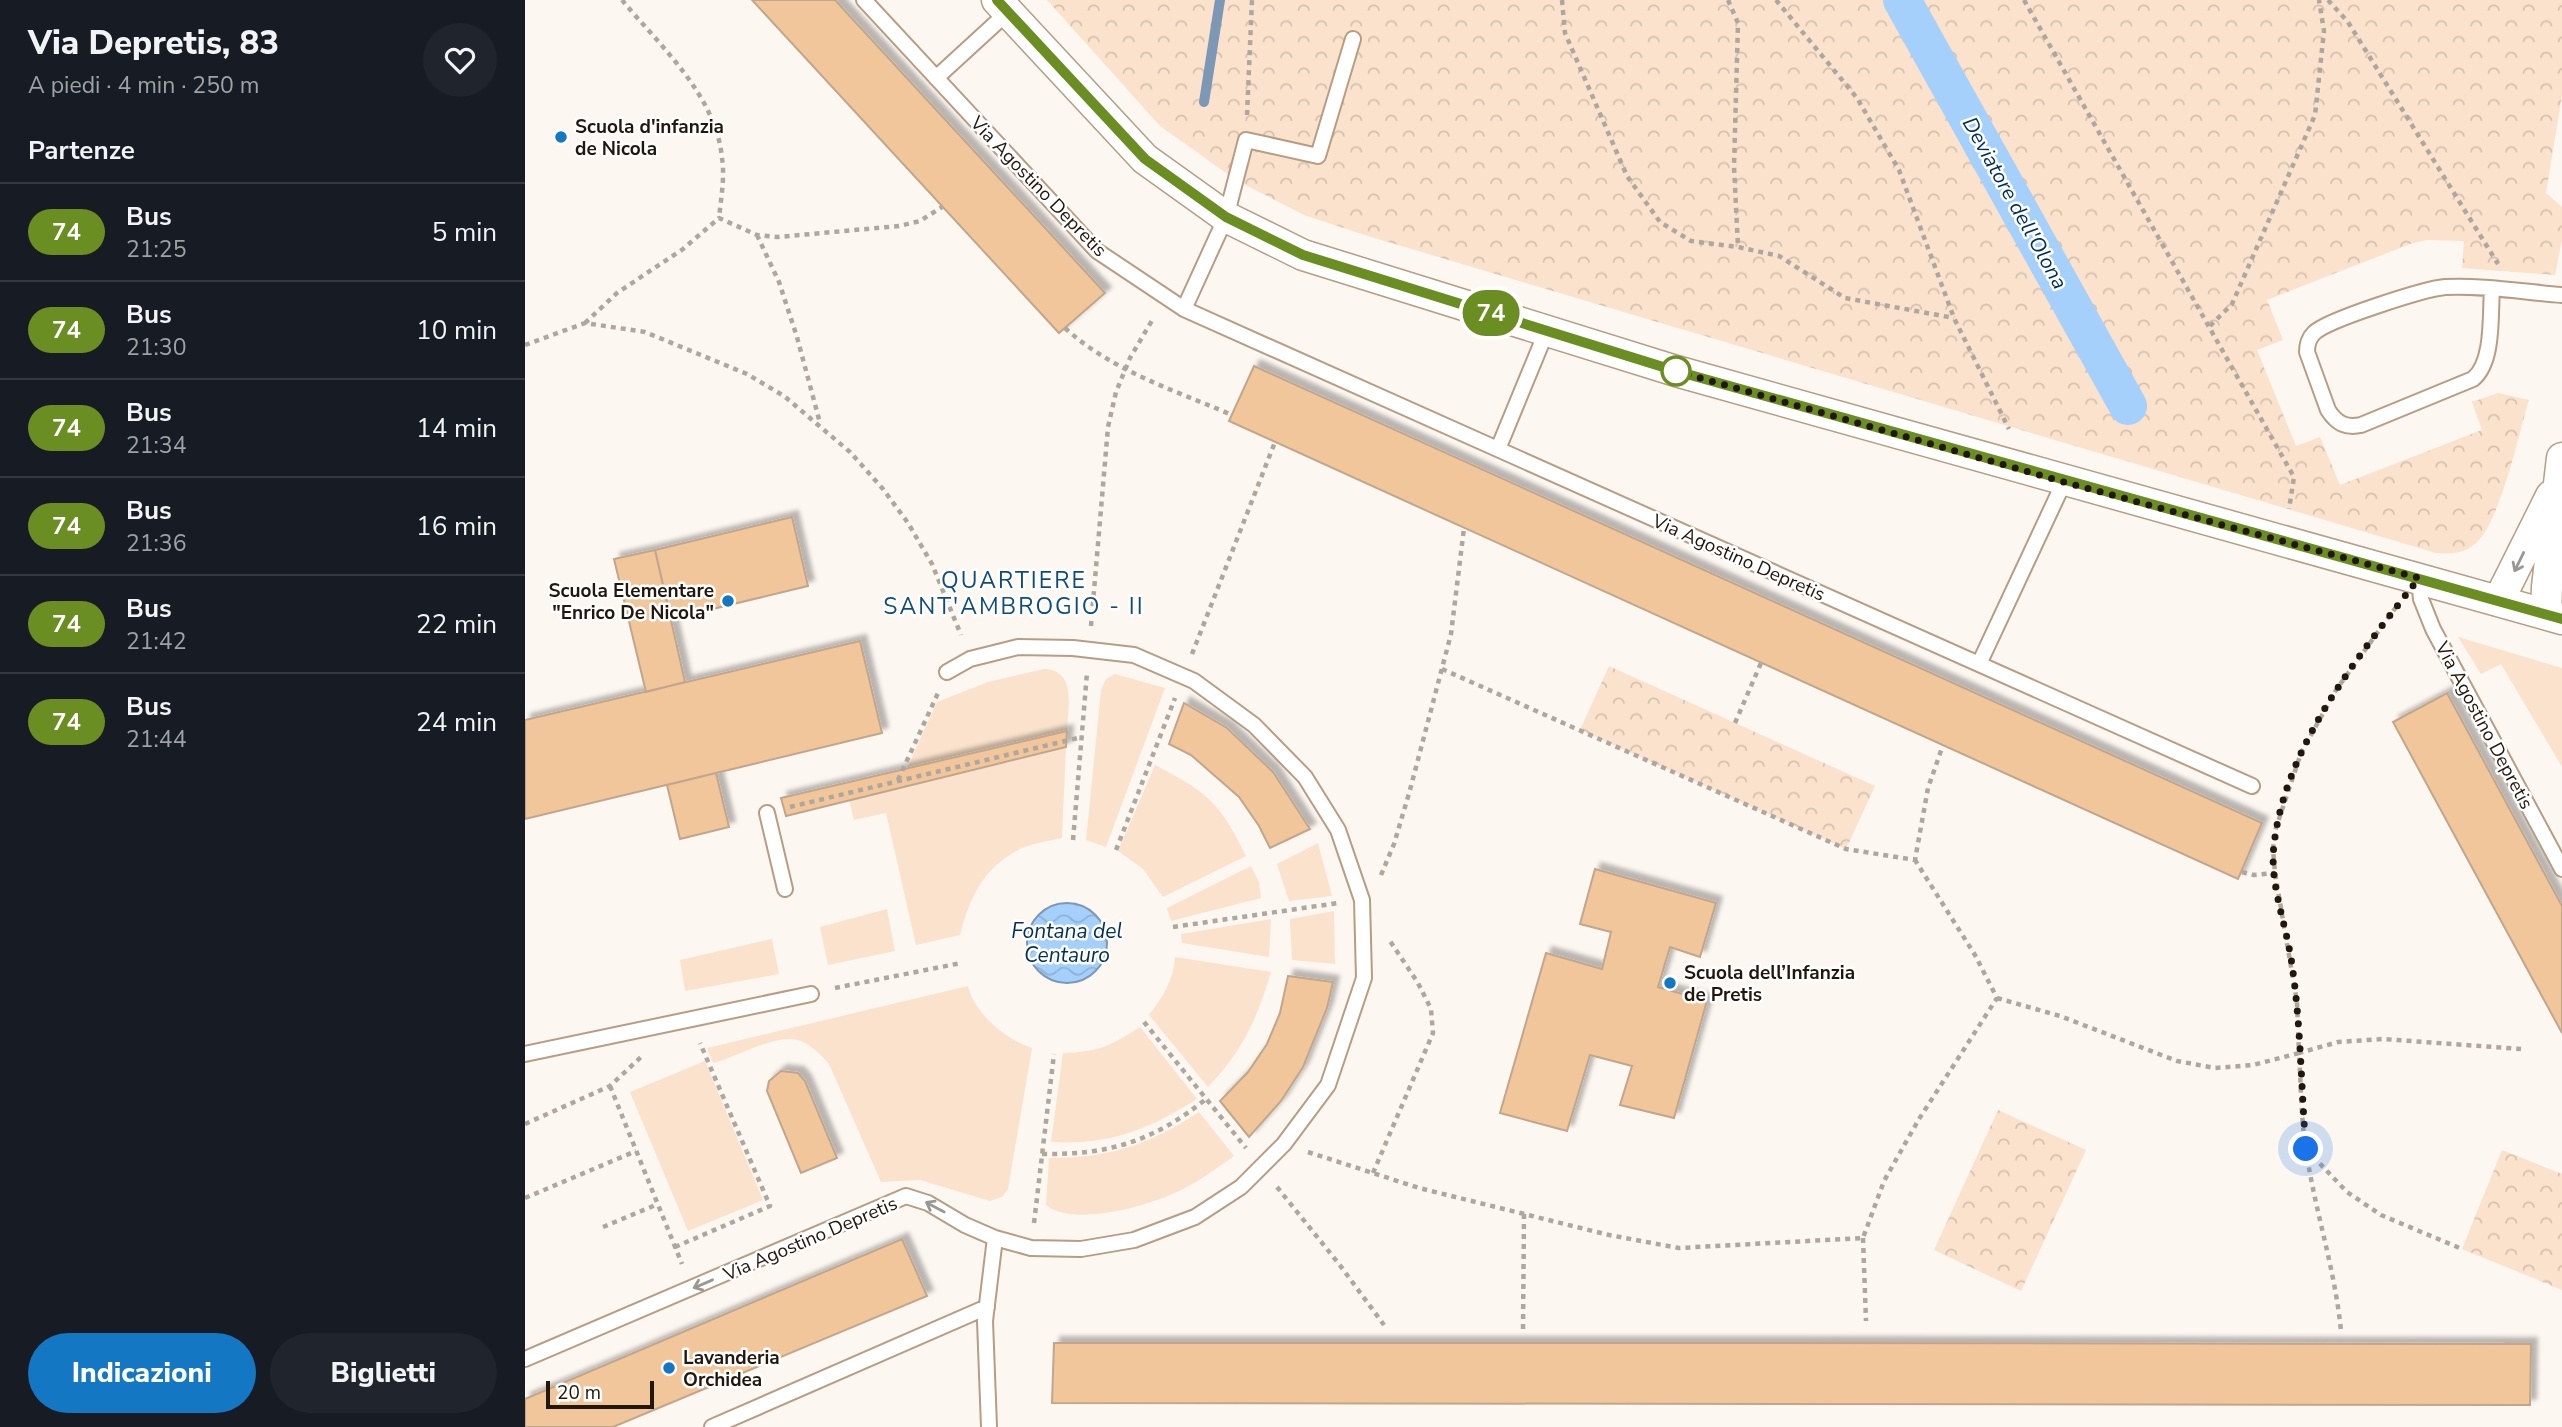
<!DOCTYPE html>
<html lang="it">
<meta charset="utf-8">
<style>
body{margin:0;font-family:"Nunito Sans",sans-serif;background:#20242c;color:#f1f3f6;height:100vh;display:flex;flex-direction:column;font-size:26px;white-space:nowrap}
*{box-sizing:border-box;margin:0}
p{font-size:23px;color:#9ea1a6}
.icon{flex:none;width:38px;height:38px;fill:none;stroke:currentColor;stroke-width:2;stroke-linecap:round;stroke-linejoin:round}
.map{position:relative;flex:1;overflow:hidden}
.details{display:flex;flex-direction:column;background:#171b24;width:525px}
.details>*{flex:none}
.badge{padding:0 14px;border-radius:23px;font-size:24px;line-height:46px}
.scale{position:absolute;left:21px;bottom:18px;width:108px;box-sizing:border-box;padding-left:7px;border:4px solid #21170d;border-top:0;font-size:19px;line-height:24px;white-space:nowrap;color:#21170d;-webkit-text-stroke:5px #fff;paint-order:stroke}
.you{position:absolute;width:35px;height:35px;margin:-18px;border:5px solid #fff;border-radius:50%;background:#1a73e8;box-shadow:0 0 0 10px #1a73e833}
.map>.badge{position:absolute;translate:-50% -50%;box-shadow:0 0 0 4px #fff}
h2{padding:0 28px;font-size:26px;line-height:63px}
.round{display:grid;place-items:center;flex:none;width:74px;height:74px;border-radius:37px;background:#20242c}
.head{display:flex;align-items:center;justify-content:space-between;height:119px;padding:0 28px}
h1{font-size:33px;font-weight:800;line-height:52px}
.cta{display:flex;gap:14px;margin-top:auto;padding:14px 28px}
.cta a{flex:1;height:80px;border-radius:42px;background:#1477c3;color:#fff;font-size:28px;font-weight:800;line-height:80px;text-align:center}
.cta a+a{background:#20242c;color:#f1f3f6}
ul{padding:0;list-style:none}
li{display:flex;align-items:center;gap:21px;height:98px;padding:0 28px;border-top:2px solid #363941}
li div{flex:1}
li b{display:block;font-size:26px}
li em{font-style:normal}
li .badge{min-width:77px;font-weight:700;text-align:center}
main{display:flex;flex:1;min-height:0}
.map>svg:first-child{display:block}
.grass{fill:#fae2cc}
.park{fill:url(#park-crowns)}
.water{fill:url(#water-waves);stroke:#7d98b4;stroke-width:2}
.lines{fill:none;stroke-linecap:round;stroke-linejoin:round}
.stream{stroke:#7d98b4;stroke-width:10}
.canal{stroke:#a5d0fb;stroke-width:38}
.building{fill:#f2c69b;stroke:#c0a68c;stroke-width:2;filter:url(#shadow)}
.service-casing{stroke:#b79d83;stroke-width:18}
.minor-casing{stroke:#b79d83;stroke-width:33}
.path{stroke:#aea79f;stroke-width:4.5;stroke-dasharray:5 5;stroke-linecap:butt}
.service{stroke:#fff;stroke-width:14}
.minor{stroke:#fff;stroke-width:30}
.oneway{stroke:#9b9792}
.line-casing{stroke:#fff;stroke-width:16}
.line{stroke:#6b8e23;stroke-width:10}
.walk{stroke:#21170d;stroke-width:7;stroke-dasharray:0 12.6}
.poi-dot{fill:#1477c3;stroke:#fff;stroke-width:2.5}
.stop-dot{fill:#fff;stroke:#6b8e23;stroke-width:3.5}
.labels{text-anchor:middle;stroke-width:5;stroke-linejoin:round;paint-order:stroke}
.poi-label{font-size:19px;font-weight:bold;fill:#21170d;stroke:#fff;text-anchor:start}
.street-label{font-size:19px;fill:#21170d;stroke:#fff}
.water-label{font-size:21px;font-style:italic;fill:#003056;stroke:#fff}
.quarter-label{font-size:23px;letter-spacing:2px;fill:#0f4b7b;stroke:#fff}
</style>
<main>
<section class="details">
<div class="head"><div><h1>Via Depretis, 83</h1><p>A piedi · 4 min · 250 m</p></div><a class="round"><svg class="icon" aria-label="heart" viewBox="0 0 24 24"><path d="M12 20l-8-8c-3-5 5-10 8-4 3-6 11-1 8 4z"/></svg></a></div>
<h2>Partenze</h2>
<ul>
<li><span class="badge" style="background:#6b8e23;color:#fff">74</span><div><b>Bus</b><p>21:25</p></div><em>5 min</em></li>
<li><span class="badge" style="background:#6b8e23;color:#fff">74</span><div><b>Bus</b><p>21:30</p></div><em>10 min</em></li>
<li><span class="badge" style="background:#6b8e23;color:#fff">74</span><div><b>Bus</b><p>21:34</p></div><em>14 min</em></li>
<li><span class="badge" style="background:#6b8e23;color:#fff">74</span><div><b>Bus</b><p>21:36</p></div><em>16 min</em></li>
<li><span class="badge" style="background:#6b8e23;color:#fff">74</span><div><b>Bus</b><p>21:42</p></div><em>22 min</em></li>
<li><span class="badge" style="background:#6b8e23;color:#fff">74</span><div><b>Bus</b><p>21:44</p></div><em>24 min</em></li>
</ul>
<div class="cta"><a>Indicazioni</a><a>Biglietti</a></div>
</section>
<div class="map">
<svg width="2037" height="1427" viewBox="0 0 2037 1427">
<defs>
<pattern id="park-crowns" width="20" height="18" patternUnits="userSpaceOnUse" patternTransform="scale(1.75)"><rect width="20" height="18" fill="#fae2cc"/><path d="M2 6a3 3 0 1 1 6 0M12 15a3 3 0 1 1 6 0" fill="none" stroke="#d6c1ae"/></pattern>
<pattern id="water-waves" width="16" height="10" patternUnits="userSpaceOnUse" patternTransform="scale(1.75)"><rect width="16" height="10" fill="#a5d0fb"/><path d="M0 5q4-4 8 0t8 0" fill="none" stroke="#8eb2d6"/></pattern>
<filter id="shadow"><feDropShadow dx="6" dy="-6" stdDeviation="2" flood-color="#0004"/></filter>
</defs>
<rect width="100%" height="100%" fill="#fdf7f1"/>
<path class="grass" d="M1933,637L2037,668V767L1976,664L1956,674Z
M519,669C552,670 543,708 542,731L382,768L412,702L463,682Z
M590,674L640,688L581,847L561,840L576,690L581,679Z
M541,747L537,838C524,841 507,843 495,849C458,868 445,897 435,935L391,945L361,813L329,820L324,800Z
M630,765C682,792 695,802 721,856L638,897L618,869L593,851Z
M793,843L807,896L764,901L752,864Z
M726,866L734,882L736,898L646,921L642,908Z
M362,909L370,951L303,965L295,927Z
M809,911L810,964L767,960L765,919Z
M746,919L744,957L657,943L656,934Z
M247,939L254,974L160,991L155,960Z
M650,957L746,972C731,1021 718,1050 683,1087L624,1015C637,999 649,979 650,957Z
M443,986C450,1014 480,1039 507,1048L483,1189L477,1197L465,1201L395,1180L356,1182L304,1064C296,1055 286,1044 273,1040C249,1034 212,1057 188,1063L182,1048Z
M615,1027L672,1099C622,1130 586,1145 526,1142L538,1053C574,1052 585,1046 615,1027Z
M180,1061L238,1200L163,1231L105,1092Z
M674,1112L709,1156C692,1168 676,1180 658,1189C628,1205 549,1228 521,1205L524,1158C584,1158 624,1145 674,1112Z"/>
<path class="park" d="M522,0H2037V96L2021,193L2037,207V240L2030,275L1937,268L1939,241L1902,240L1885,244L1742,300L1758,340L1732,350L1771,446L1795,437L1815,485L1957,430L1947,402L1973,393L2004,400C1994,433 1975,522 1951,543C1939,554 1926,554 1911,553L846,237L779,215L711,180L635,126Z
M1084,666L1350,786L1321,849L1055,730Z
M1473,1110L1561,1150L1496,1291L1409,1250Z
M1977,1150L2037,1174V1290L1937,1249Z"/>
<path class="water" d="M502 943a40 40 0 1 1 80 0a40 40 0 1 1-80 0Z"/>
<g class="lines">
<path class="stream" d="M679,102L695,0"/>
<path class="canal" d="M1377,0L1603,406"/>
</g>
<path class="building" d="M227,0H310L580,293L534,333Z
M729,366L1737,823L1713,879L704,421Z
M267,517L283,586L146,619L130,550Z
M130,550L160,682L121,692L89,559Z
M335,641L357,733L0,819V720Z
M1922,693L2037,906V1033L1868,722Z
M659,703L702,728L748,772L785,829L745,848L734,826L714,797L666,755L644,744Z
M542,731L541,747L261,816L256,798Z
M191,773L204,827L155,839L142,785Z
M1070,869L1191,903L1175,957L1145,947L1133,987L1182,1001L1149,1118L1095,1105L1107,1066L1065,1055L1042,1131L975,1113L1021,953L1077,969L1086,932L1055,924Z
M763,976L808,982L802,1008L778,1067L756,1101L724,1137L695,1101L723,1072L742,1044L755,1013Z
M256,1071L273,1073L280,1081L312,1158L276,1173L242,1091L244,1081Z
M377,1239L402,1296L88,1427H0V1399Z
M529,1343H1215L2006,1344L2005,1405L527,1403Z"/>
<g class="lines">
<defs>
<path id="service" d="M339,0L572,251L659,309L1727,786
M411,78L483,12
M1967,289C1965,315 1969,362 1948,379L1836,425C1821,428 1812,424 1803,410L1782,352C1782,345 1783,339 1789,333C1802,320 1899,289 1920,287C1958,285 1998,292 2037,295
M659,309L701,217L721,140L793,156L828,39
M973,449L1022,330
M1894,578L1896,599L1908,629L2037,869
M1454,664L1539,482
M242,813L260,889
M0,1054L286,994
M0,1359L381,1196L403,1203L440,1225L470,1238L506,1248L556,1249L609,1240L670,1217L716,1187L759,1144L803,1085L839,978L837,900L813,830L780,777L729,725L669,681L609,655L548,648L493,647L445,659L422,672
M187,1427L462,1307
M464,1427L460,1321L470,1238"/>
<path id="minor" d="M472,0L620,159L701,217L778,255L1151,371L2037,619
M1974,600L2026,496
M2021,614L2022,587L2037,458"/>
</defs>
<use href="#service" class="service-casing"/>
<use href="#minor" class="minor-casing"/>
<path class="path" d="M97,0C135,46 191,95 197,158C200,177 196,198 194,218
M1037,0L1040,33L1102,176L1135,222L1166,241L1213,247L1254,256L1320,298L1429,318
M1203,0L1213,23L1209,166L1213,247
M1251,0L1332,98L1374,170L1429,318L1484,429
M1499,0L1769,477L1764,509
M1803,0L1823,22L1973,264
M722,115L727,0
M232,235L254,282L272,337L295,423
M60,323L92,293L158,249L194,218L232,235L253,237L374,226L395,221L417,207
M1685,326L1707,304L1790,115L1799,31L1794,0
M540,328C587,371 649,390 707,415
M0,345L60,323L120,332L222,374L259,396L325,452L358,489L383,523L407,564L436,635
M1871,607L1811,690L1776,753L1750,831L1748,849L1750,873L1772,1002L1774,1053L1813,1042L1858,1039L1996,1049
M566,626L583,427L591,392L605,358L629,317
M667,654L750,442
M917,669L1321,849L1390,860L1403,788L1418,745
M1210,723L1236,663
M373,780L413,693
M265,807L557,737
M548,840L562,673
M591,850L650,698
M1717,872L1729,875L1750,873
M856,875L869,844L885,790L926,634L939,528
M648,927L813,903
M310,988L436,963
M1472,998L1535,1016L1652,1061L1690,1068L1728,1065L1774,1053C1776,1085 1776,1119 1781,1150C1790,1211 1810,1269 1816,1331
M619,1022L721,1148
M85,1086L157,1264
M0,1124L85,1086L116,1057
M1781,1149L1822,1192L1856,1215L1937,1249
M783,1152L894,1188L1084,1235L1154,1248L1338,1238L1359,1181L1394,1119L1472,998L1450,955L1390,860
M517,1154C584,1155 629,1141 681,1099
M848,1173L908,1033L906,1009L893,983L865,941
M752,1187L814,1264L859,1325
M0,1198L111,1151
M509,1223L529,1054
M78,1227L133,1204
M1338,1238L1341,1321
M150,1247L245,1206L175,1043
M998,1329L999,1214"/>
<use href="#service" class="service"/>
<use href="#minor" class="minor"/>
</g>
<defs><path id="oneway-shaft" d="M-6 0H5M1.5-3L5.5 0L1.5 3" fill="none" stroke-width="1.6" stroke-linecap="round" stroke-linejoin="round" transform="scale(1.75)"/></defs>
<g class="oneway">
<use href="#oneway-shaft" transform="translate(1994 562) rotate(116)"/>
<use href="#oneway-shaft" transform="translate(410 1207) rotate(-152)"/>
<use href="#oneway-shaft" transform="translate(178 1284) rotate(157)"/>
</g>
<g class="lines">
<defs>
<path id="line" d="M472,0L620,159L701,217L778,255L1151,371L2037,619"/>
</defs>
<use href="#line" class="line-casing"/>
<use href="#line" class="line"/>
<path class="walk" d="M1151,371L1539,482L1894,578C1835,654 1760,745 1749,845C1744,884 1762,926 1767,965C1776,1026 1776,1088 1781,1149"/>
</g>
<g class="poi-dot">
<circle cx="36" cy="137" r="7"/>
<circle cx="203" cy="601" r="7"/>
<circle cx="1145" cy="983" r="7"/>
<circle cx="144" cy="1368" r="7"/>
</g>
<circle class="stop-dot" cx="1151" cy="371" r="14"/>
<g class="labels">
<g class="poi-label">
<text x="50" y="133">Scuola d'infanzia<tspan x="50" dy="22">de Nicola</tspan></text>
<text x="189" y="597" text-anchor="end">Scuola Elementare<tspan x="189" dy="22">"Enrico De Nicola"</tspan></text>
<text x="1159" y="979">Scuola dell’Infanzia<tspan x="1159" dy="22">de Pretis</tspan></text>
<text x="158" y="1364">Lavanderia<tspan x="158" dy="22">Orchidea</tspan></text>
</g>
<g class="street-label">
<text transform="translate(514 186) rotate(46)" y="7">Via Agostino Depretis</text>
<text transform="translate(1214 557) rotate(24)" y="7">Via Agostino Depretis</text>
<text transform="translate(1960 725) rotate(62)" y="7">Via Agostino Depretis</text>
<text transform="translate(285 1238) rotate(-23)" y="7">Via Agostino Depretis</text>
</g>
<g class="water-label">
<text transform="translate(1490 203) rotate(61)" y="7">Deviatore dell'Olona</text>
<text x="542" y="938">Fontana del<tspan x="542" dy="24">Centauro</tspan></text>
</g>
<g class="quarter-label">
<text x="489" y="588">QUARTIERE<tspan x="489" dy="26">SANT'AMBROGIO - II</tspan></text>
</g>
</g>
</svg>
<div class="scale">20 m</div>
<div class="you" style="left:1781px;top:1149px"></div>
<b class="badge" style="left:966px;top:313px;background:#6b8e23;color:#fff">74</b>
</div>
</main>
